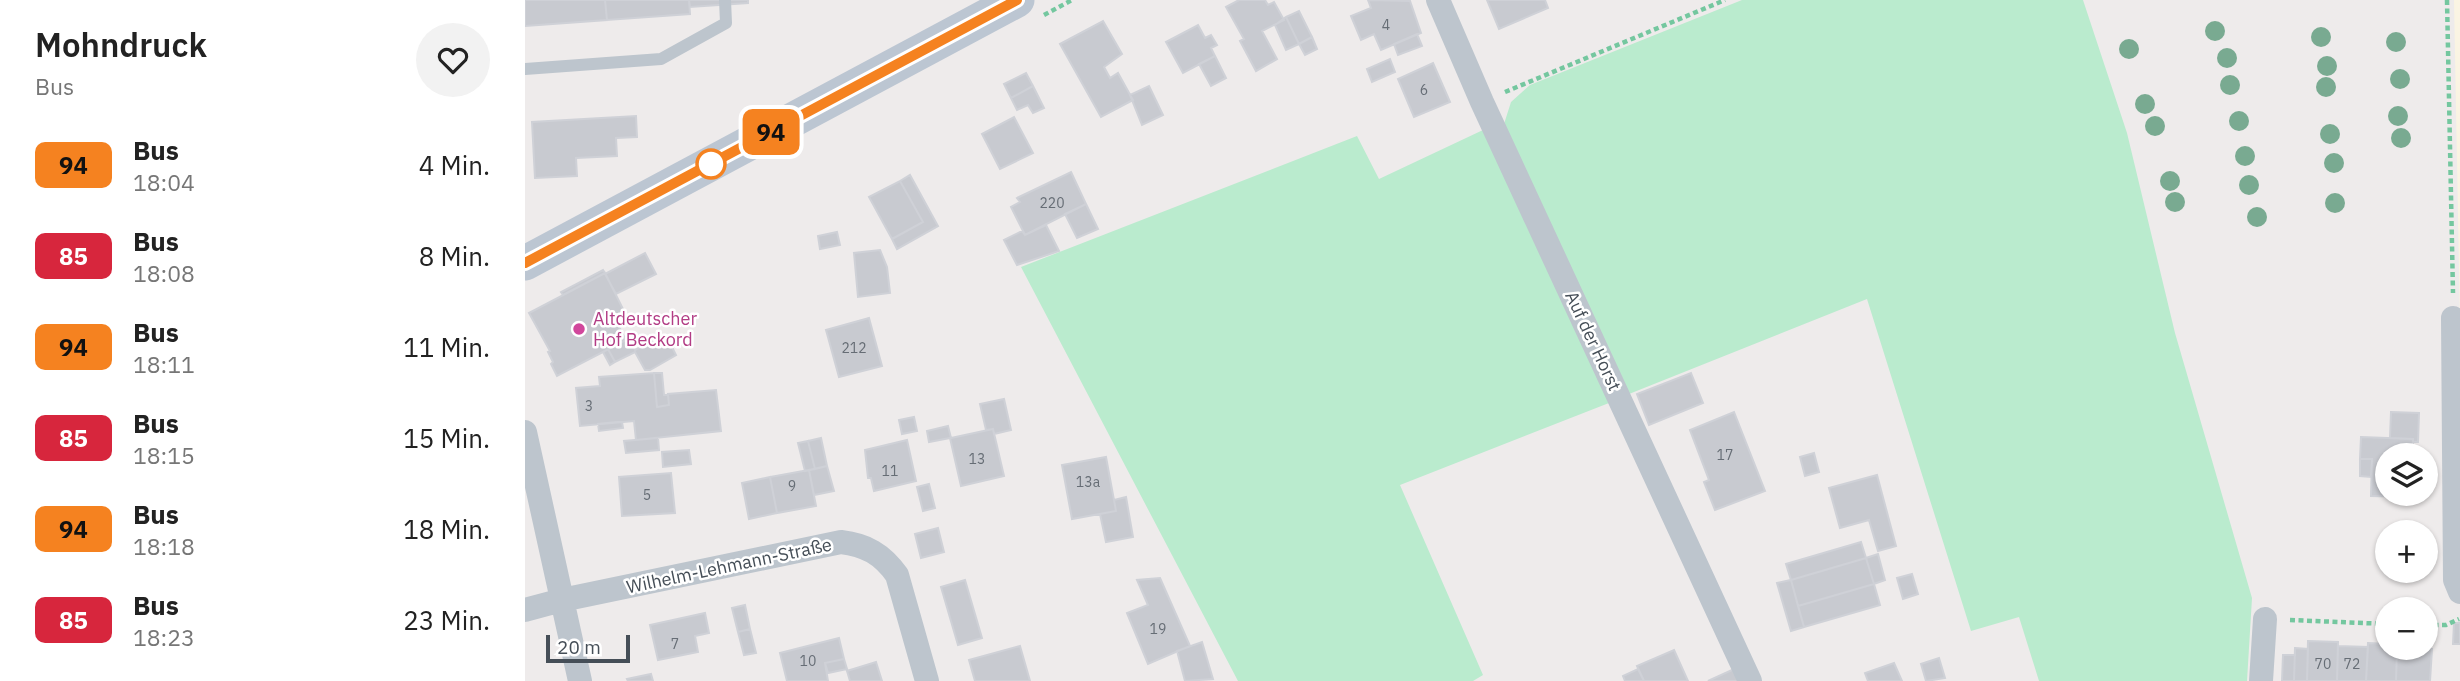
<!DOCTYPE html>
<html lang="de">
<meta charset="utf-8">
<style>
body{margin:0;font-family:"IBM Plex Sans",sans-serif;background:#f2f2f2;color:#222;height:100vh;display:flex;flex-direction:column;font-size:26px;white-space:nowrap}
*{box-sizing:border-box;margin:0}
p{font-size:23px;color:#767676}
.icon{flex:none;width:38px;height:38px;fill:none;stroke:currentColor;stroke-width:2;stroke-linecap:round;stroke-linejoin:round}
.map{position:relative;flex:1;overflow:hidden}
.details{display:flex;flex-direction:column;background:#fff;width:525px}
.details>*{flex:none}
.badge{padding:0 14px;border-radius:10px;font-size:24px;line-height:46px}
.tools{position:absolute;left:1850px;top:443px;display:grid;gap:14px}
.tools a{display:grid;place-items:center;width:63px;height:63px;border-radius:50%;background:#fff;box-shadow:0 2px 5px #0004;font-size:35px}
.scale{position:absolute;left:21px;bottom:18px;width:84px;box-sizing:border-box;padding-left:7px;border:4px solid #454e57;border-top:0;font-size:19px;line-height:24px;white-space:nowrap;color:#454e57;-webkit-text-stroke:5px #fff;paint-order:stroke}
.map>.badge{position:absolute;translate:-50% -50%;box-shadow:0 0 0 4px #fff}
.round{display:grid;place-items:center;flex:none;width:74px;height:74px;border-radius:37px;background:#f2f2f2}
.headline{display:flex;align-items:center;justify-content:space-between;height:119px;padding:0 35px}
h1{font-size:33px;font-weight:600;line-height:52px}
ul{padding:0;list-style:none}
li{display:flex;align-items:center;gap:21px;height:91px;padding:0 35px}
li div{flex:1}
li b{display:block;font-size:26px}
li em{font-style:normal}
li .badge{min-width:77px;font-weight:700;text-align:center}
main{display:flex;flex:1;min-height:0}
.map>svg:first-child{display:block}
.commercial{fill:#faf4e3}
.green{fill:#baebce}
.building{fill:#c8cad0;stroke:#cfd1d7;stroke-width:2}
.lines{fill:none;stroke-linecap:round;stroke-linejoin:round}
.path{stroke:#74c79f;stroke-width:4.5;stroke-dasharray:5 3.5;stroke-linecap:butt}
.lane{stroke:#bdc5cd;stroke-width:12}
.street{stroke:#bdc5cd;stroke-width:24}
.secondary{stroke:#bcc6d2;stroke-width:35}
.tree{fill:#79aa91}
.line-casing{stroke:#fff;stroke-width:16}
.line{stroke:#f58220;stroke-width:10}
.stop-dot{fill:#fff;stroke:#f58220;stroke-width:3.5}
.hotel-dot{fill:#d1479c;stroke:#fff;stroke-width:2.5}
.labels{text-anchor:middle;stroke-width:5;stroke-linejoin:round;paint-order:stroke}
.number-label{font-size:14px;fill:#666d75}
.hotel-label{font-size:18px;fill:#b23c85;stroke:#fff;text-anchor:start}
.street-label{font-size:18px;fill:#454e57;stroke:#fff}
</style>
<main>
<section class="details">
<div class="headline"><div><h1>Mohndruck</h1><p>Bus</p></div><a class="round"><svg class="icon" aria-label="heart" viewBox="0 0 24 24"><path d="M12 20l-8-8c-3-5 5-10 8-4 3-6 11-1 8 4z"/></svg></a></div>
<ul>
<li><span class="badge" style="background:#f58220;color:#111">94</span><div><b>Bus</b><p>18:04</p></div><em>4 Min.</em></li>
<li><span class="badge" style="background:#d7263d;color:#fff">85</span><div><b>Bus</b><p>18:08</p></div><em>8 Min.</em></li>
<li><span class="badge" style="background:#f58220;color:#111">94</span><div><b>Bus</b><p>18:11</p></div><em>11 Min.</em></li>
<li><span class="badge" style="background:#d7263d;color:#fff">85</span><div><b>Bus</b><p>18:15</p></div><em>15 Min.</em></li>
<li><span class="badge" style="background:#f58220;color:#111">94</span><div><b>Bus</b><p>18:18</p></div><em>18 Min.</em></li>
<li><span class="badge" style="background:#d7263d;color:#fff">85</span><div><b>Bus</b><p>18:23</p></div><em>23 Min.</em></li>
</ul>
</section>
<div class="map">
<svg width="1935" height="681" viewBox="0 0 1935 681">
<rect width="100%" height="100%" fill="#eeebeb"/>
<path class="commercial" d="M1929,0H1935V323Z"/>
<path class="green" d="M1217,0H1558L1602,133L1650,333L1727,598L1722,681H1514L1494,617L1446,631L1342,299L1104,394L979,124L986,102L1005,85Z
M958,130L1084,403L875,485L958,675L948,681H713L496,267L832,136L854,179Z"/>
<path class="building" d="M0,0H80L82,20L0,26Z
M80,0H164L165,14L82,20Z
M164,0H223V3L165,7Z
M714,0H740L743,5L749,2L759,20L737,31L752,59L731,71L715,41L719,39L701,7Z
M843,0L885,1L896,33L856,50L849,34L836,40L826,16L846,8Z
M962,0H1020L1023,8L974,29Z
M774,11L787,37L774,44L761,17Z
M761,17L774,44L761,50L750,25Z
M578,21L597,54L579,67L585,78L593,73L608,100L576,117L535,44Z
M673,25L680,38L686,35L692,45L686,48L690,56L658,73L641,42Z
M892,34L897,46L873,55L869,44Z
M787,37L792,49L780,55L774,44Z
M690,56L701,78L686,86L674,64Z
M865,59L870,72L847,82L842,69Z
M908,63L925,102L889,117L873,79Z
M501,73L508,86L486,98L479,84Z
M508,86L519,108L508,113L503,105L492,110L486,98Z
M624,86L638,115L617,125L605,95Z
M111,116L112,137L91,138L92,156L51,158L52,176L10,178L7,122Z
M489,117L508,153L475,169L457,134Z
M546,172L561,204L500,235L486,207L495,202L492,198Z
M385,175L413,226L372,249L367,239L398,222L375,181Z
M375,181L398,222L367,239L344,197Z
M561,204L573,229L552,238L540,214Z
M521,225L534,251L492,265L479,240L497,231L500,235Z
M312,232L315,245L295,249L293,236Z
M355,250L362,267L365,293L333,297L329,253Z
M120,253L131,274L91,294L80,274Z
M78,270L80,273L38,295L36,292Z
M80,273L100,313L90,319L101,340L32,376L26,364L28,362L23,352L25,351L4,313Z
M344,318L357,366L314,377L301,330Z
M141,335L151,355L125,370H120L110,352L90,362L83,349L104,338L110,350Z
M83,349L90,362L85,365L78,352Z
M129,373L132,407L144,405L143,394L191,390L196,431L111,440L109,421L55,426L51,388L75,386L74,377Z
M129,373H137L139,395H143L144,405L132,407Z
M1166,373L1178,403L1124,425L1112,394Z
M479,399L486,430L469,434L468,429L461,430L455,404Z
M1209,412L1240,491L1190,510L1179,482L1184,480L1165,430Z
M1866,412L1894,413L1893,442H1888V439L1865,438Z
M389,417L392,431L377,434L374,420Z
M92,422H97L98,428L74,431L73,424Z
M423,426L426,438L468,429L479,476L436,486L425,438L404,442L402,431Z
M1836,437L1888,439V455H1862V494H1886V497L1846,496L1847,459H1835Z
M133,438L134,450L101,453L99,441Z
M296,438L302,466L290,469L283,441Z
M382,440L391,481L349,491L346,478H343L340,450Z
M283,441L290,469L280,471L273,443Z
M164,450L166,464L138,467L137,452Z
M1289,453L1294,472L1280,476L1275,457Z
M581,457L591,511L547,519L537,465Z
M1835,459H1847L1846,477L1835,476Z
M302,466L309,491L289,495L284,470Z
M284,470L291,506L252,513L245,477Z
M146,473L150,513L97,516L94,477Z
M1352,475L1371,546L1353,551L1344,520L1315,528L1304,488Z
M245,477L252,513L224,519L217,483Z
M404,484L410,508L398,511L392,487Z
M601,497L608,537L581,542L575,514L591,511L589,500Z
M413,528L419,552L396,558L390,534Z
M1336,542L1341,558L1266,580L1261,564Z
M1353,554L1360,580L1349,584L1341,558Z
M1341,558L1349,584L1273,606L1266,580Z
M1387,574L1393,594L1378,599L1372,578Z
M635,578L665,646L623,664L602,613L623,605L612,580Z
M440,580L457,638L433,645L416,587Z
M1266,580L1279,627L1266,631L1252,583Z
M1349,584L1355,605L1279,627L1273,606Z
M220,605L225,629L213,632L207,608Z
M180,613L184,633L170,636L173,652L133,660L125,625Z
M1929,623H1935V644H1928Z
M225,629L231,653L219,655L213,632Z
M314,638L319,659L300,663L303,681H262L255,653Z
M1783,641L1813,642L1812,681H1782Z
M677,642L688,679L660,681L652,651Z
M1843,643L1862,644V648H1872L1871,681H1841Z
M495,646L505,681H450L444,660Z
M1813,646L1843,647L1841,681H1812Z
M1770,648L1783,649L1782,681H1769Z
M1770,648L1769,681H1757L1758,655H1770Z
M1872,648L1907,649L1905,681H1871Z
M1149,650L1163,681H1119L1112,666Z
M1414,658L1420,678L1401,681L1396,664Z
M319,659L322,669L303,673L300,663Z
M351,662L357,681H325L322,671Z
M1369,663L1377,681H1343L1340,673Z
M1113,669L1119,681H1100L1098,676Z
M1209,669L1215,681H1183Z
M126,674L128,681H103L102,679Z"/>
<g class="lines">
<path class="path" d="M1922,0L1928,293
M519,15L547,0
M980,92L1200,0
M1765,620L1862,624
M1900,625H1921L1934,619"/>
<path class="lane" d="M0,69L136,59L201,23L200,0"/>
<path class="street" d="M913,0L957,102L1225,681
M1928,318L1930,580L1935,592
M0,432L55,681
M0,610L37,600L316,542C341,545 357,554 372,575L402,681
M1736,681L1740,619"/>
<path class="secondary" d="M0,263L492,0"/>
</g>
<g class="tree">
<circle cx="1690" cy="31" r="10"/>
<circle cx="1796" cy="37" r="10"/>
<circle cx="1871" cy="42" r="10"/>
<circle cx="1604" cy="49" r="10"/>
<circle cx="1702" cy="58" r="10"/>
<circle cx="1802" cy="66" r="10"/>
<circle cx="1875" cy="79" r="10"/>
<circle cx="1705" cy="85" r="10"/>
<circle cx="1801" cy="87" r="10"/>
<circle cx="1620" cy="104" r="10"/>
<circle cx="1873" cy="116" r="10"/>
<circle cx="1714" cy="121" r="10"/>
<circle cx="1630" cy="126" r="10"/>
<circle cx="1805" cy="134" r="10"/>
<circle cx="1876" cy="138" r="10"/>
<circle cx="1720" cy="156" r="10"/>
<circle cx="1809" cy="163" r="10"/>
<circle cx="1645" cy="181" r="10"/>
<circle cx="1724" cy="185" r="10"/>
<circle cx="1650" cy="202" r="10"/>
<circle cx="1810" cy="203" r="10"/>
<circle cx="1732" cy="217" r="10"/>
</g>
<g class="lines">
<defs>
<path id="line" d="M0,263L492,0"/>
</defs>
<use href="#line" class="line-casing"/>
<use href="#line" class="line"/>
</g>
<circle class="stop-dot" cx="186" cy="164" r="14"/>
<circle class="hotel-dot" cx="54" cy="329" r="7"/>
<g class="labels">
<g class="number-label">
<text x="861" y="30">4</text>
<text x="899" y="95">6</text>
<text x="527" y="208">220</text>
<text x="329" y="353">212</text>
<text x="64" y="411">3</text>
<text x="1200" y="460">17</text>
<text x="452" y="464">13</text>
<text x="365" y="476">11</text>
<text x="563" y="487">13a</text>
<text x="267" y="491">9</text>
<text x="122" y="500">5</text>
<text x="633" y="634">19</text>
<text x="150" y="649">7</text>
<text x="283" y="666">10</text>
<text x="1798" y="669">70</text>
<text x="1827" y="669">72</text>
</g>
<g class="hotel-label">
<text x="68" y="325">Altdeutscher<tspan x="68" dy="21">Hof Beckord</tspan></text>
</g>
<g class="street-label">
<text transform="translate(1068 341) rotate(65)" y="6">Auf der Horst</text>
<text transform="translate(204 566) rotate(-12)" y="6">Wilhelm-Lehmann-Straße</text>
</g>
</g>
</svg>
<div class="tools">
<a><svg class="icon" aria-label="layers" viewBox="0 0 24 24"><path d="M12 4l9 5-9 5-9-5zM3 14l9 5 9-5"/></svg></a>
<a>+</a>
<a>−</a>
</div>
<div class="scale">20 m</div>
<b class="badge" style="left:246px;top:132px;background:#f58220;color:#111">94</b>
</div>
</main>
